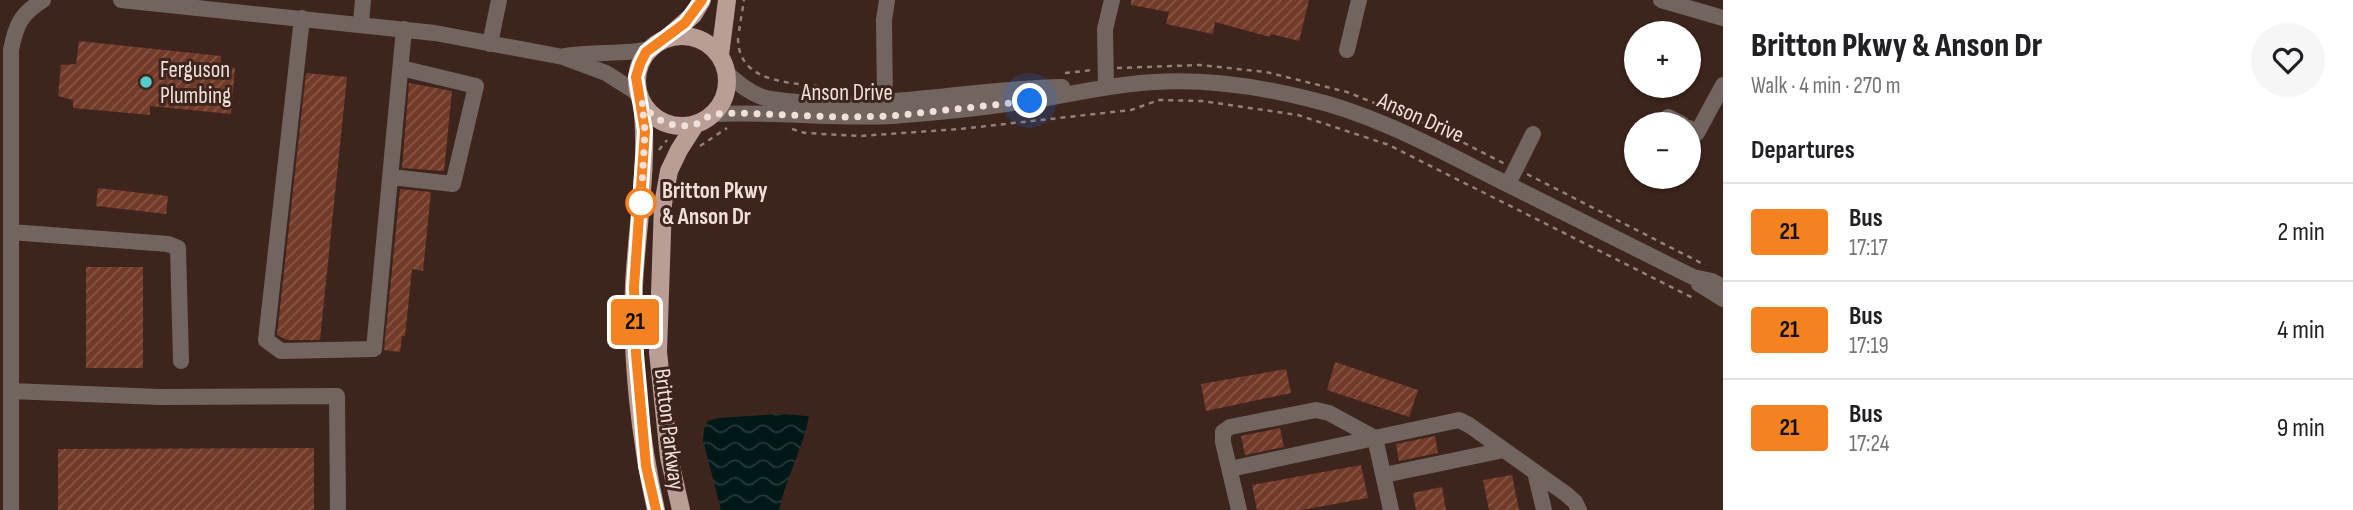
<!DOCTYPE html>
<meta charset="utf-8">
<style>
body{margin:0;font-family:"Sofia Sans Condensed",sans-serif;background:#f6f6f6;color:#202124;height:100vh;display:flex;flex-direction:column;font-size:26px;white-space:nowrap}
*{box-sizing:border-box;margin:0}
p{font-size:23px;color:#757577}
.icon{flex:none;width:38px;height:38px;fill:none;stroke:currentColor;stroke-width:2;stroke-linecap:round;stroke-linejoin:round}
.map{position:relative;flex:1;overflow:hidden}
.drawer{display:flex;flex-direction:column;background:#fff;width:630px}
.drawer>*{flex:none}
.badge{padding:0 14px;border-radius:5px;font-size:24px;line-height:46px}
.buttons{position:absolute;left:1624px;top:21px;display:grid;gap:14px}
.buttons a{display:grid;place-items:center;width:77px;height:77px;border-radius:50%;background:#fff;box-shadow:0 2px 5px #0004;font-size:35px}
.you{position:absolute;width:35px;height:35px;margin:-18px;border:5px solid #fff;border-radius:50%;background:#1a73e8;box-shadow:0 0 0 10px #1a73e833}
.map>.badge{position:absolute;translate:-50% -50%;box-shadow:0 0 0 4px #fff}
h2{padding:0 28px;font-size:26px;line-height:63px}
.round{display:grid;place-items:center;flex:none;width:74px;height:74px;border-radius:37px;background:#f6f6f6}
.summary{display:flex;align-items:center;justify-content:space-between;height:119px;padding:0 28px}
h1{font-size:33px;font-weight:800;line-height:52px}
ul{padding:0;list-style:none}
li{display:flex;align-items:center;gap:21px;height:98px;padding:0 28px;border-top:2px solid #e0e0e0}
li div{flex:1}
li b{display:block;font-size:26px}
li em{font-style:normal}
li .badge{min-width:77px;font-weight:700;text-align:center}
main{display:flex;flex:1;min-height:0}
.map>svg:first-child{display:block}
.water{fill:url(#water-waves)}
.building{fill:url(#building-hatch)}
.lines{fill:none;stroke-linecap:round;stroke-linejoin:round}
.path{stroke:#958079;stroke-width:2.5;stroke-dasharray:5 5;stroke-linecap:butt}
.minor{stroke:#726560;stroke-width:16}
.major{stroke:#b89e95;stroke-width:18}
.line-casing{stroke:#fff;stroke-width:16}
.line{stroke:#f58220;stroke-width:10}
.walk{stroke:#f1e0da;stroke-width:7;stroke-dasharray:0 12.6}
.poi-dot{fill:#52cdcd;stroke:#3d241c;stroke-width:2.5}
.stop-dot{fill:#fff;stroke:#f58220;stroke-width:3.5}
.labels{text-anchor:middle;stroke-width:6;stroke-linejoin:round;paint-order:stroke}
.poi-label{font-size:23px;fill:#f1e0da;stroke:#3d241c;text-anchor:start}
.street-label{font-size:23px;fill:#f1e0da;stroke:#3d241c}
.stop-label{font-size:23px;font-weight:bold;fill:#f1e0da;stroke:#3d241c;text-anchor:start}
</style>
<main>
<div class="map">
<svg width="1723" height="510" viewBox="0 0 1723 510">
<defs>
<pattern id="water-waves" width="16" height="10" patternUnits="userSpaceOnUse" patternTransform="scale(1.75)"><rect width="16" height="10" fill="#001818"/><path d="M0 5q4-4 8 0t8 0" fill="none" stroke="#263939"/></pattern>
<pattern id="building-hatch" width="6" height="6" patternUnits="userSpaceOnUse" patternTransform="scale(1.75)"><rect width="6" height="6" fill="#723a28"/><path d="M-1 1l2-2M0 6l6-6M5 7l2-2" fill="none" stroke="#875647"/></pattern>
</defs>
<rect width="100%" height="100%" fill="#3d241c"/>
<path class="water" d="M779,414L809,416C803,449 786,477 779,510H721L703,440L704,429L708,421L719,418Z"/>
<path class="building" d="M1131,0H1309L1299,41L1271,34L1270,37L1215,22L1213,34L1166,24L1169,12L1131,5Z
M79,41L221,56L220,67L235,68L231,114L150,106V115L73,108V100L58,96L61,65L76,64Z
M306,73L347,77L320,340H287L277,335Z
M409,83L452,91L444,171L402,168Z
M98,188L168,196L166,214L96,206Z
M400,189L431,192L423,271L412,269L405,336H402L400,352L384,350Z
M86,267H143V368H86Z
M1335,362L1418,390L1409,417L1327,390Z
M1286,369L1291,393L1206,411L1201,384Z
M1280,428L1284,447L1245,455L1241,436Z
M1435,436L1438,453L1399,461L1396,444Z
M314,448V510H58V449Z
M1361,465L1368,498L1301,510H1257L1252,485Z
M1512,475L1519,510H1489L1483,480Z
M1442,487L1446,510H1416L1413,493Z"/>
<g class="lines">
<path class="path" d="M739,31L744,0
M738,38C738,87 799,82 832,88
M1117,68L1200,65L1266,72L1347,92L1429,125L1505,164
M1065,73L1093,70
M792,129L805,133L860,136L960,129L1131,110L1159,100L1202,101L1298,115L1389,145L1695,299
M700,146L727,128
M659,150L667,140
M1527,174L1705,265"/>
<path class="minor" d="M121,0L435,33L563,57L606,73L639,94
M1661,0L1723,18
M302,18L266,340L281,351L374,349L404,29
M361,24L363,0
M490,44L499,0
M1347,50L1359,0
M565,56C593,51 622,55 650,49
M727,73C737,83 749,92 762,97C781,102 802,102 821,103C902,106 981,88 1062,87
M1106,86L1105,29L1112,0
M885,103L884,20L887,0
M712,114C772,111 832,119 892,116C937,113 983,108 1028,101C1070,95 1111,84 1154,82C1204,79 1256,86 1305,98C1372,113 1434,147 1495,178C1561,211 1627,244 1693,277L1712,281L1723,287
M1668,117L1682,124
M1689,128L1697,133L1723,85
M391,177L453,184L476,86L401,68
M1508,184L1533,134
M11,232L168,244L178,248L181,361
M1699,284L1723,299
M11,391L160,397L337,396L338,510
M1230,469L1459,420L1469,425L1566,494L1575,502L1579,510
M1535,472L1544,510
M1384,475L1504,450
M11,510V50C16,24 21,14 43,0
M1239,510L1223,442V432L1230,427L1316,410L1329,413L1375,438L1391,510"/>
<path class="major" d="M637 81a45 45 0 1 1 90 0a45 45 0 1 1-90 0Z
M668,37L693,15L702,0
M720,55L727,0
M642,103C649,164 637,225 634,285C631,358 640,439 656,510
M681,510L669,457L658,352L663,204L669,171L679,150L695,125"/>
</g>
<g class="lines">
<defs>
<path id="line" d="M656,510L646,466L636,354L634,287L645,131L636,77L640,64L646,52L685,23L702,0"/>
</defs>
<use href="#line" class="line-casing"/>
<use href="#line" class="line"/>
<path class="walk" d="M641,203L645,131L642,103L652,115L665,123L680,126L695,125L712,114L738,113L841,117L891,116L1030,101"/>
</g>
<circle class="poi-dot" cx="146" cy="82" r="7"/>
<circle class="stop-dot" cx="641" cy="203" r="14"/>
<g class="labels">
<g class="poi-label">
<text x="160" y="77">Ferguson<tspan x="160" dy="26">Plumbing</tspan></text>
</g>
<g class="street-label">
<text x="847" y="100">Anson Drive</text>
<text transform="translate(1421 117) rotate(24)" y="8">Anson Drive</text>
<text transform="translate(670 429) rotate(83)" y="8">Britton Parkway</text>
</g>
<g class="stop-label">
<text x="662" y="198">Britton Pkwy<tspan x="662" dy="26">&amp; Anson Dr</tspan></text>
</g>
</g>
</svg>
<div class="buttons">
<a>+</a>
<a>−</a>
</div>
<div class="you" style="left:1030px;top:101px"></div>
<b class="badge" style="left:635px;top:322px;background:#f58220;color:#111">21</b>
</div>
<section class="drawer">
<div class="summary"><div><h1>Britton Pkwy &amp; Anson Dr</h1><p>Walk · 4 min · 270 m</p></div><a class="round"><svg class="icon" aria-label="heart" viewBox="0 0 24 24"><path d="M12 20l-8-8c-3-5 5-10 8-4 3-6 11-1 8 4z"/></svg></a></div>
<h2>Departures</h2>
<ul>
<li><span class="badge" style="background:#f58220;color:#111">21</span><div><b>Bus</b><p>17:17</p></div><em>2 min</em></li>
<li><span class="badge" style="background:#f58220;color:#111">21</span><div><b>Bus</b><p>17:19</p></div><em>4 min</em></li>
<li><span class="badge" style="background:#f58220;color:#111">21</span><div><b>Bus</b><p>17:24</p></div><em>9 min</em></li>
</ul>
</section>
</main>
